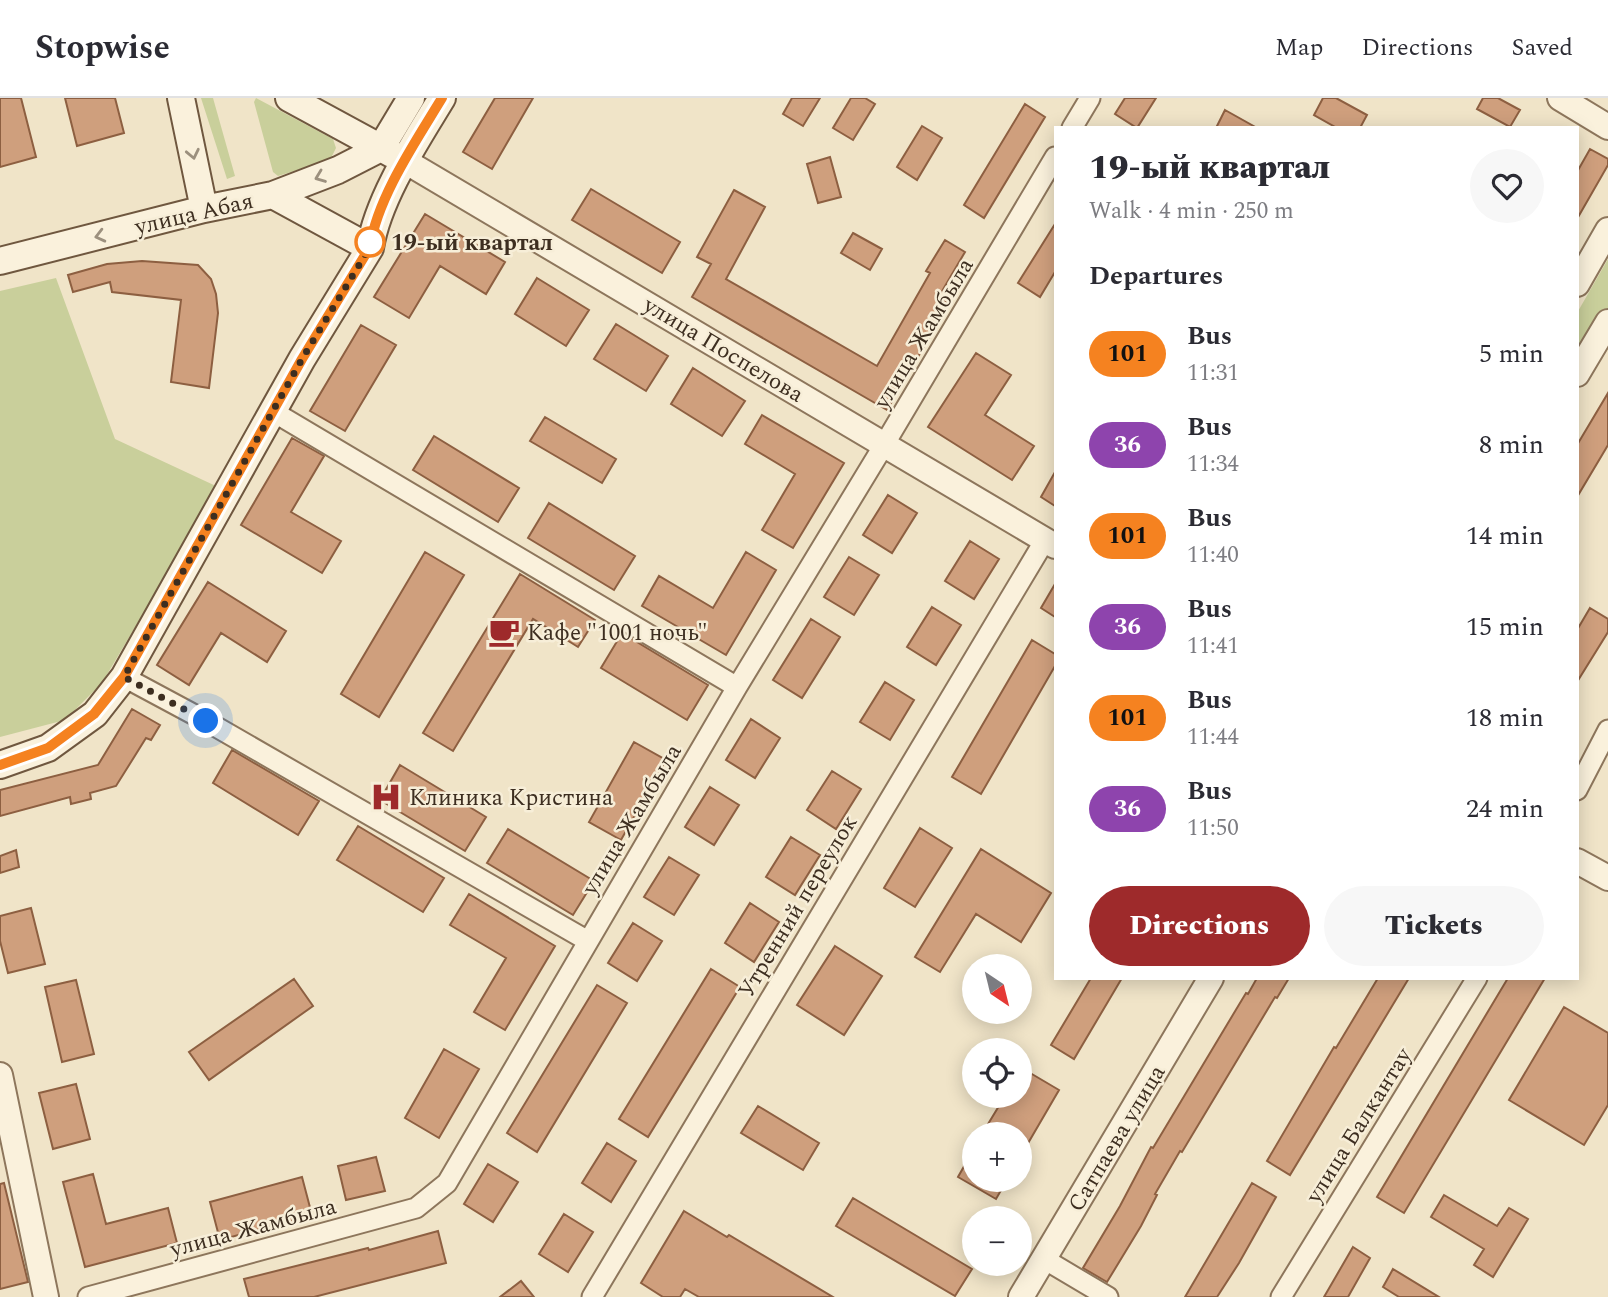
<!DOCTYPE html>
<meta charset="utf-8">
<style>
body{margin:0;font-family:Spectral,serif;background:#f7f7f7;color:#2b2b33;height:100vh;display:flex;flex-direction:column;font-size:26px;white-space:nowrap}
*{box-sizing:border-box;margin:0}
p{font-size:23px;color:#7c7c81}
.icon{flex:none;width:38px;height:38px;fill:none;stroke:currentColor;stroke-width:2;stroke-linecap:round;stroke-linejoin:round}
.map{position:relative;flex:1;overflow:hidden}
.sheet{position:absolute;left:1054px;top:28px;width:525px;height:854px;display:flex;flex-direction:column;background:#fff;border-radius:0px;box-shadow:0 4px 18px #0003}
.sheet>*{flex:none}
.badge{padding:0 14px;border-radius:23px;font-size:24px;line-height:46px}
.needle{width:46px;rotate:145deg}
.buttons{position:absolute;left:962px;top:856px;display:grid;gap:14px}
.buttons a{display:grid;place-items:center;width:70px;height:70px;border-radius:50%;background:#fff;box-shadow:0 4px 18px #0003;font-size:35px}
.you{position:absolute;width:35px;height:35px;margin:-18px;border:5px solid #fff;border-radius:50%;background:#1a73e8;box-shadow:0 0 0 10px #1a73e833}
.map>.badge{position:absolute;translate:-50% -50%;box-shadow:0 0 0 4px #fff}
h2{padding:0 35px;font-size:26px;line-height:63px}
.round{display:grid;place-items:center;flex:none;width:74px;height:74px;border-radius:37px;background:#f7f7f7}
.headline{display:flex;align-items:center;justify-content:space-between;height:119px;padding:0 35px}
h1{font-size:33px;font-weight:800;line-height:52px}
.button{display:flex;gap:14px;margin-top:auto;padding:14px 35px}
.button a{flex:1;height:80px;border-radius:42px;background:#9e2a2b;color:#fff;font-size:28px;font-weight:800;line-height:80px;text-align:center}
.button a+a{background:#f7f7f7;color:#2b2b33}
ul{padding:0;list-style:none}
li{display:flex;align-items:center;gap:21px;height:91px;padding:0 35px}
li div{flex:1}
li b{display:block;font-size:26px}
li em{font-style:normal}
li .badge{min-width:77px;font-weight:700;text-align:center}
header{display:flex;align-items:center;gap:42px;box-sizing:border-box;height:98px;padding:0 35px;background:#fff;border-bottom:2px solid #e1e1e2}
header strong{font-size:33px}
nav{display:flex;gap:38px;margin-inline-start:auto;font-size:24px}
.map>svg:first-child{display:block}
.green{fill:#c9cf9b}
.building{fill:#cf9f7d;stroke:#8d5f41;stroke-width:2}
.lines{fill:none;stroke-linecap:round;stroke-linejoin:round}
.minor-casing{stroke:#8d765c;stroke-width:23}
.tertiary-casing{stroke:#8d765c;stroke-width:28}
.secondary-casing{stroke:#6f573f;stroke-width:30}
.minor{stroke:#faf1dc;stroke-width:19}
.tertiary{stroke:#faf1dc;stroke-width:24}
.secondary{stroke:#faf1dc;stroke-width:26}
.oneway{stroke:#9c907e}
.line-casing{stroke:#fff;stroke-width:16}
.line{stroke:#f58220;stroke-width:10}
.walk{stroke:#3d2e20;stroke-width:7;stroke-dasharray:0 12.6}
.stop-dot{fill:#fff;stroke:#f58220;stroke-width:3.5}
.labels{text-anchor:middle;stroke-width:5;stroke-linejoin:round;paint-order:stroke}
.street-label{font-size:23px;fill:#3d2e20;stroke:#f7eed8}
.stop-label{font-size:23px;font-weight:bold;fill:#3d2e20;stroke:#f7eed8;text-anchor:start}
.poi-label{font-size:23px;fill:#3d2e20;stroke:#f7eed8;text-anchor:start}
</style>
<header>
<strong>Stopwise</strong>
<nav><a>Map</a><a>Directions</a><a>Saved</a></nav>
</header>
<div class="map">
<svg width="1608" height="1199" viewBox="0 0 1608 1199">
<rect width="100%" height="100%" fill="#f0e4c8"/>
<path class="green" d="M201,0H213L235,78L227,81Z
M256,0L333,41L336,50L330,62L278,78L273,74L254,4Z
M1608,161V223L1577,277V215Z
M56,180L115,341L218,389L102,585L65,622L0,639V193Z"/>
<path class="building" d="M0,0H21L36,59L0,69Z
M65,0H115L124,35L77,48Z
M495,0H533L492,71L463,54Z
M792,0H820L803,28L783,16Z
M851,0H865L875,6L853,42L833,30Z
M1125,0H1156L1137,30L1115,16Z
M1323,0H1336L1367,17L1360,30H1337L1314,17Z
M1483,0H1498L1520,12L1510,29L1477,11Z
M1025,6L1045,19L984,120L964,107Z
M1225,12L1257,30H1216Z
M922,28L942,40L917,82L897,69Z
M1590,51L1608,61V67L1577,121V74Z
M830,59L841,99L818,105L807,66Z
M591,91L680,144L662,175L572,122Z
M734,92L765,109L726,181L877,268L930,175L926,173L945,142L965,154L938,200L949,206L887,312L692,199L711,166L697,159Z
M425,116L505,164L486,196L440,168L409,220L374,199Z
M1055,126V174L1040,199L1018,185Z
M853,135L882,151L870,172L841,155Z
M142,163L198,167L211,181L216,196L218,215L209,290L171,284L181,202L112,194L110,184L73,194L68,177L107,166Z
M537,180L589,212L566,248L515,216Z
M616,226L668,258L646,293L594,261Z
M361,227L396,247L345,333L310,313Z
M976,255L1011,277L985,317L1034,348L1012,382L928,329Z
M693,270L745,303L722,338L671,306Z
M1608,295V347L1577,399V347Z
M762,317L844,365L793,450L762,432L795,376L745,346Z
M545,319L616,361L602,385L530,343Z
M434,338L519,390L498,424L413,372Z
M292,340L324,358L291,414L341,443L322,475L241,427Z
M1055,374V408L1041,399Z
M888,397L917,415L892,455L863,437Z
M549,405L635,458L614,492L528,440Z
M970,443L999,461L974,501L945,483Z
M425,454L464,477L379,619L341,596Z
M746,454L776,472L726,557L642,508L659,478L713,510Z
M849,459L879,477L854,517L824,499Z
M520,476L595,522L578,549L533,521L453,653L423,635Z
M208,484L286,533L267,564L221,535L189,587L157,567Z
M1055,486V519L1041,510Z
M932,509L961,527L936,567L907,549Z
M1590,510L1608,521V534L1577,584V532Z
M811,521L840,539L802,600L773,582Z
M622,535L708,587L687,622L601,570Z
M1032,542L1055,556V568L981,696L952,679Z
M885,584L914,602L890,642L860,624Z
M132,611L160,627L151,642L146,640L116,688L90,695L91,701L71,706L70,699L0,718V692L98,667Z
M751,621L780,640L755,680L726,662Z
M634,644L666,662L621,742L589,724Z
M232,652L319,703L298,737L213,685Z
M400,667L486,719L465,753L380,702Z
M832,673L861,691L836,731L807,712Z
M710,689L739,707L714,747L685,729Z
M358,728L444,780L423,814L337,762Z
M920,730L952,750L915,809L884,790Z
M508,731L594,783L573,817L487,765Z
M791,739L820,757L795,797L766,779Z
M981,751L1051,795L1021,844L976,816L940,874L915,859Z
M16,752L19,769L0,775V758Z
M669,759L699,777L674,817L644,799Z
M469,796L555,848L505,932L474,914L506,860L450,827Z
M750,805L779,824L754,864L725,845Z
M31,810L45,866L8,875L0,843V818Z
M633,825L662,843L637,883L608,865Z
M835,848L882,878L844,937L797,907Z
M711,871L740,889L648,1039L619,1021Z
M1091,880H1122L1074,961L1051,947Z
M1257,880H1289L1277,900L1275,899L1182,1054L1180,1053L1155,1096L1157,1097L1141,1128L1107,1184L1083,1170L1120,1108L1151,1049L1153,1050L1246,895L1248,896Z
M1378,880H1409L1290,1077L1267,1063L1334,949L1336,950Z
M1508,880H1545L1404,1115L1377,1099Z
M294,881L313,908L209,982L189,954Z
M76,882L94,956L62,964L45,889Z
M597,887L627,905L537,1054L507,1035Z
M1564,909L1608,935V1007L1584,1047L1509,1002Z
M444,951L479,971L439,1040L405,1020Z
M1020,969L1059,992L1020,1059V1036H982L1005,998H1020Z
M76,986L90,1041L53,1051L39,995Z
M758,1008L819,1045L803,1072L741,1035Z
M607,1045L636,1063L611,1104L582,1085Z
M975,1049V1082H1007L996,1101L958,1079Z
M376,1059L385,1093L346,1102L338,1068Z
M488,1066L518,1084L493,1124L464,1106Z
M93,1076L106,1126L168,1110L177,1145L85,1169L63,1084Z
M302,1079L312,1117L220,1142L210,1104Z
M4,1085L28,1184L0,1191V1086Z
M1252,1085L1276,1099L1239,1165L1217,1199H1185Z
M1444,1097L1497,1128L1509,1110L1528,1121L1493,1179L1474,1167L1484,1151L1431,1119Z
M853,1100L972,1171L955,1198L836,1128Z
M684,1113L727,1139L729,1137L833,1199H699L685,1191L680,1199H663L641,1185Z
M564,1116L593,1134L568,1174L539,1156Z
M438,1133L446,1165L314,1199H249L244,1181L368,1150L369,1152Z
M1353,1149L1370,1160L1348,1199H1324Z
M1393,1171L1439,1199H1399L1383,1189Z
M521,1183L534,1199H500Z"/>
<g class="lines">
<defs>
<path id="minor" d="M1072,30L1090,0
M272,313L737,589
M124,579L206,623L588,843
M1577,692L1608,632
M1044,1161L1108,1199
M88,1199L416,1110L447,1085L737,589L884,347L1055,59
M592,1199L1045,442
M1281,1199L1477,880"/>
<path id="tertiary" d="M1560,0L1608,29
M393,56L1055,448
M1577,186L1608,132
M1577,276L1608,224
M1577,763L1608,780
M0,977L46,1199
M1021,1199L1211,880"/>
<path id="secondary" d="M181,0L204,111
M289,0L392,56
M273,97L370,150
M0,163L204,111L273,97L338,72L381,50L411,0
M0,667L48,650L95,616L124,579L302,261L370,150C378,100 416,43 442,0"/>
</defs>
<use href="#minor" class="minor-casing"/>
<use href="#tertiary" class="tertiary-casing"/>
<use href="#secondary" class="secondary-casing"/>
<use href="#minor" class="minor"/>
<use href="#tertiary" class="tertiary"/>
<use href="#secondary" class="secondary"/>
</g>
<defs><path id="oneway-chevron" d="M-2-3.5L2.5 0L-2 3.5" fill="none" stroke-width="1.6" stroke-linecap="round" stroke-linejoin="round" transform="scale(1.75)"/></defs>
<g class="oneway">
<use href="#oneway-chevron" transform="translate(193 56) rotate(78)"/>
<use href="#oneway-chevron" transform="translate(320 79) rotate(159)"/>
<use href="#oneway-chevron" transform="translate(100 138) rotate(166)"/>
</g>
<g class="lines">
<defs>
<path id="line" d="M0,667L48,650L94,616L124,579L302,261L370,149C377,100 416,43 442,0"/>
</defs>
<use href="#line" class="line-casing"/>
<use href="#line" class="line"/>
<path class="walk" d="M206,623L124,579L302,261L370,149V144"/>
</g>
<defs>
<symbol id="cafe-bare" viewBox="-9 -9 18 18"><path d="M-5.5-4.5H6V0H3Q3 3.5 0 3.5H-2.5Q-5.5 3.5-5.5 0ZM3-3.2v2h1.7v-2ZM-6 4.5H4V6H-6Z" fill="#9e2a2b" stroke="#f7eed8" stroke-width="2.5" paint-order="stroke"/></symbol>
<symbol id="hospital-bare" viewBox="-9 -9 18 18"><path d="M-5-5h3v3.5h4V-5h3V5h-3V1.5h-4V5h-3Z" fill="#9e2a2b" stroke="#f7eed8" stroke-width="2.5" paint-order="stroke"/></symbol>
</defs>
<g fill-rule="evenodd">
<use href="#cafe-bare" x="482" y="512" width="44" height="44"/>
<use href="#hospital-bare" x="364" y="677" width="44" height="44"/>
</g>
<circle class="stop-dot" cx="370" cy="144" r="14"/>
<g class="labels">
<g class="street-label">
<text transform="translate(194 115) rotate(-13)" y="8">улица Абая</text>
<text transform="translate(923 235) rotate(-59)" y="8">улица Жамбыла</text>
<text transform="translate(724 251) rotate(31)" y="8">улица Поспелова</text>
<text transform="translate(631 721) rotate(-59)" y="8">улица Жамбыла</text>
<text transform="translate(797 808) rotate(-59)" y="8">Утренний переулок</text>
<text transform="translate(1358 1027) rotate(-58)" y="8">улица Балкантау</text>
<text transform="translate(1116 1040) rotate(-59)" y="8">Сатпаева улица</text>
<text transform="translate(253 1129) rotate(-15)" y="8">улица Жамбыла</text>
</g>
<g class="stop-label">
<text x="391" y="152">19-ый квартал</text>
</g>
<g class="poi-label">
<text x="527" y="542">Кафе "1001 ночь"</text>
<text x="409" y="707">Клиника Кристина</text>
</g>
</g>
</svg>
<div class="buttons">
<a><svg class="needle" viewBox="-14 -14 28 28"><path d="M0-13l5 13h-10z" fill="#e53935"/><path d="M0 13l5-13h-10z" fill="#7c7c81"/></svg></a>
<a><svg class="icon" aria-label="locate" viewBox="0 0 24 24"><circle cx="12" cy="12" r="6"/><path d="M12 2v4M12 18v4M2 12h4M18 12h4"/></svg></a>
<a>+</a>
<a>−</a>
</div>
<div class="you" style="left:206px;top:623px"></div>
<section class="sheet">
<div class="headline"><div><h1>19-ый квартал</h1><p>Walk · 4 min · 250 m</p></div><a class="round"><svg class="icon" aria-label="heart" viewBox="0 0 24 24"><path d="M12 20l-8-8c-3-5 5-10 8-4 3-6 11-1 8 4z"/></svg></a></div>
<h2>Departures</h2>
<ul>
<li><span class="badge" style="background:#f58220;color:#111">101</span><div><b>Bus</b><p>11:31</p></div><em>5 min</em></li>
<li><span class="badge" style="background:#8e44ad;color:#fff">36</span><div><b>Bus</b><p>11:34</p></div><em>8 min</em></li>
<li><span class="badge" style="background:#f58220;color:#111">101</span><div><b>Bus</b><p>11:40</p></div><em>14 min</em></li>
<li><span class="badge" style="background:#8e44ad;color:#fff">36</span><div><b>Bus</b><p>11:41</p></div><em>15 min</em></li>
<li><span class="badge" style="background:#f58220;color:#111">101</span><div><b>Bus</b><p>11:44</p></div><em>18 min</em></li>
<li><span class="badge" style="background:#8e44ad;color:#fff">36</span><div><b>Bus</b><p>11:50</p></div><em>24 min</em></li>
</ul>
<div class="button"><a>Directions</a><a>Tickets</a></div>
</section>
</div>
